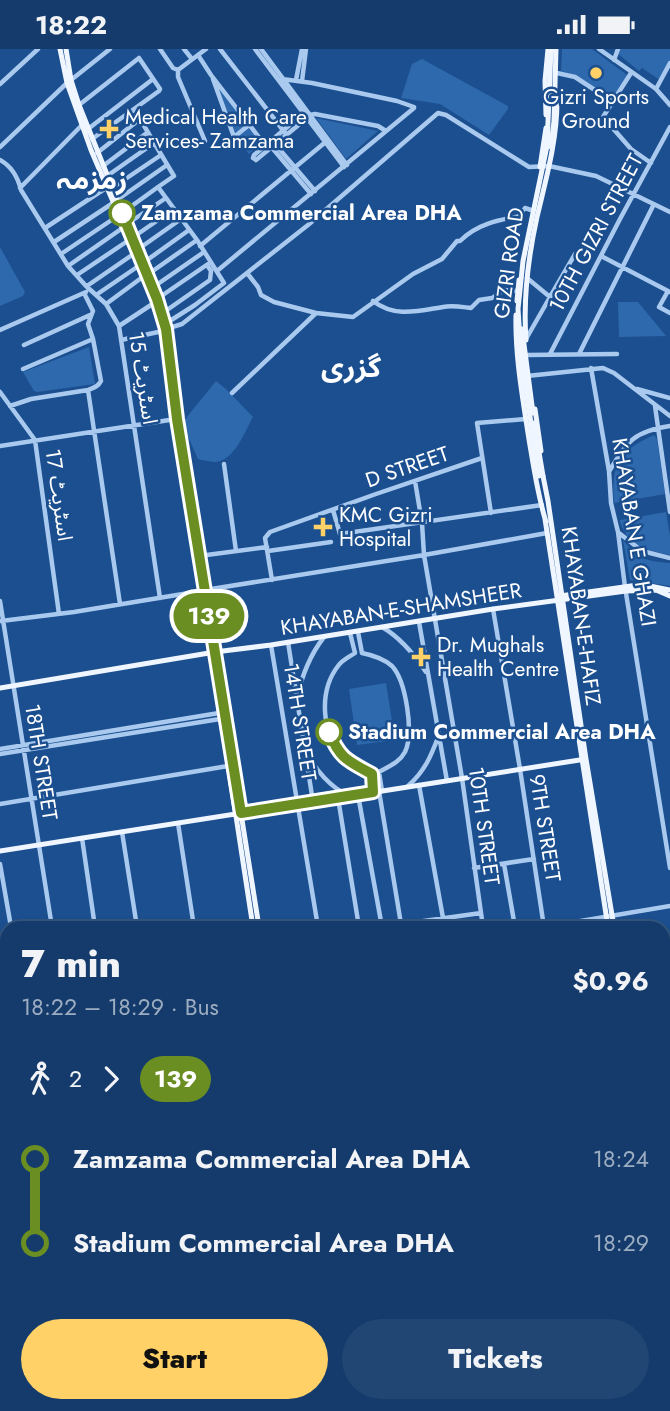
<!DOCTYPE html>
<meta charset="utf-8">
<style>
body{margin:0;font-family:Jost,"Noto Sans Arabic",sans-serif;background:#214673;color:#f1f3f6;height:100vh;display:flex;flex-direction:column;font-size:26px;white-space:nowrap}
*{box-sizing:border-box;margin:0}
p{font-size:23px;color:#9dadc1}
.icon{flex:none;width:38px;height:38px;fill:none;stroke:currentColor;stroke-width:2;stroke-linecap:round;stroke-linejoin:round}
.map{position:relative;flex:1;overflow:hidden}
.drawer{position:absolute;left:0px;top:872px;width:670px;height:492px;display:flex;flex-direction:column;background:#143b6b;border-radius:21px 21px 0 0;box-shadow:0 4px 10px #0003,0 0 0 2px #33557e}
.drawer>*{flex:none}
.badge{padding:0 14px;border-radius:23px;font-size:24px;line-height:46px}
.map>.badge{position:absolute;translate:-50% -50%;box-shadow:0 0 0 4px #fff}
.legs{display:flex;align-items:center;gap:10px;height:77px;padding:0 21px;font-size:23px}
.legs p{margin-inline-start:auto}
.overview{display:flex;align-items:center;justify-content:space-between;height:119px;padding:0 21px}
h1{font-size:38px;font-weight:800;line-height:52px}
.primary-button{display:flex;gap:14px;margin-top:auto;padding:14px 21px}
.primary-button a{flex:1;height:80px;border-radius:42px;background:#ffd166;color:#111;font-size:28px;font-weight:800;line-height:80px;text-align:center}
.primary-button a+a{background:#214673;color:#f1f3f6}
ul{padding:0 21px;list-style:none}
li{display:flex;align-items:center;gap:24px;height:84px;font-size:26px}
li i{display:grid;place-items:center;width:10px;height:100%;margin:0 9px;background:currentColor}
li i::after{content:'';width:18px;height:18px;margin:-9px;border:5px solid;border-radius:50%;background:#143b6b}
li p{margin-inline-start:auto}
li:first-child i{background:linear-gradient(#0000 50%,currentColor 0)}
li:last-child i{background:linear-gradient(currentColor 50%,#0000 0)}
.status{display:flex;justify-content:space-between;align-items:center;height:49px;padding:0 35px;background:#143b6b;direction:ltr}
.status svg{height:19px;fill:currentColor}
.map>svg:first-child{display:block}
.green{fill:#2e69ad}
.lines{fill:none;stroke-linecap:round;stroke-linejoin:round}
.minor{stroke:#a9c9ee;stroke-width:4.5}
.major{stroke:#f0f6ff;stroke-width:5}
.major-bridge{stroke:#f0f6ff;stroke-width:5}
.line-1-casing{stroke:#fff;stroke-width:16}
.line-1{stroke:#6b8e23;stroke-width:10}
.poi-dot{fill:#ffd166;stroke:#1b4f8f;stroke-width:2.5}
.stop-1-dot{fill:#fff;stroke:#6b8e23;stroke-width:3.5}
.labels{text-anchor:middle;stroke-width:5;stroke-linejoin:round;paint-order:stroke}
.poi-label{font-size:21px;fill:#fff;stroke:#1b4f8f;text-anchor:start}
.stop-label{font-size:21px;font-weight:bold;fill:#fff;stroke:#1b4f8f;text-anchor:start}
.street-label{font-size:21px;fill:#fff;stroke:#1b4f8f}
.district-label{font-size:28px;font-weight:bold;fill:#fff;stroke:#1b4f8f}
</style>
<div class="status"><b>18:22</b><svg viewBox="0 0 49 12"><path d="M0 12V9h3v3zM5 12V6h3v6zM10 12V3h3v9zM15 12V0h3v12zM26 1h20v11H26zM47 4h2v5h-2z"/></svg></div>
<div class="map">
<svg width="670" height="1362" viewBox="0 0 670 1362">
<rect width="100%" height="100%" fill="#1b4f8f"/>
<path class="green" d="M562,0H592L627,26L612,51L577,27L561,22Z
M618,0H670V14L660,31L642,19L639,22L617,4Z
M422,10L508,57V60L489,86L440,55L401,49L412,15Z
M211,26L249,76L261,95L249,105L234,88Z
M316,69L378,82L346,110Z
M0,198L25,243L23,247L0,257Z
M618,253H638L666,287L619,288Z
M89,298L95,335L37,343L34,342L23,323Z
M216,332L226,340L253,368C245,382 235,411 216,413C211,413 203,411 198,410L182,374Z
M654,386L657,390L665,445L614,454C611,416 618,402 654,386Z
M666,463L670,487V506C645,500 630,499 620,473V471Z
M623,491C639,511 646,512 670,514V537L630,531Z
M386,634L395,691L357,696L349,640Z
M231,1356H327L328,1361L230,1362L229,1359Z"/>
<g class="lines">
<path class="minor" d="M160,0L173,19L178,21V28L205,92
M184,0L192,10
M220,0L286,85
M255,0L344,118
M261,0L347,116
M599,0L656,40L670,56
M198,6L211,26L268,100
M614,11L618,0
M178,21L206,0
M557,24L575,28L613,53
M631,24L603,68L631,100L651,114
M213,30L234,88L249,76
M282,30L312,34L397,52L414,58
M71,31L110,0
M296,31L302,0
M302,32L306,0
M0,35L38,0
M656,40L670,14
M79,56L139,9L160,40L159,42L134,60L174,127L158,138L197,191L224,234L195,256L165,275
M310,66L315,65L378,77L386,82
M88,80L153,30
M92,90L134,60
M268,94L311,145
M275,95L315,142
M0,98L67,34
M97,104L140,70
M0,111C11,117 18,129 21,141L68,217L86,237L106,255L119,277L160,549
M256,111L253,109L254,106L304,64
M256,111L307,69
M103,117L148,83
M107,127L154,94
M20,139L82,76
M112,139L161,106
M117,151L167,116
M122,164L158,138
M127,175L166,149
M45,179L106,139
M132,189L174,160
M54,193L113,154
M200,197L328,91
M137,201L181,170
M61,205L119,166
M601,207L670,243
M143,214L189,181
M68,217L124,178
M217,222L414,59
M247,224L258,238L261,246L274,253L316,264L353,268L413,225L442,210L457,192H460C477,175 498,171 521,167L522,163L525,159L531,161
M77,226L129,191
M147,226L197,191
M87,237L135,204
M152,239L204,203
M668,242L659,258L670,264
M96,246L140,216
M550,248L575,205
M157,250L208,215
M373,252C395,269 418,262 443,258C452,256 462,258 471,259L479,251L492,249L504,241L517,242
M106,255L144,227
M161,262L167,261L210,231L211,222L207,216
M119,277L154,254
M166,280L182,275L308,176L438,64L446,66L529,118L549,117L596,127L670,163
M0,281L86,243
M526,290L550,248L527,229
M121,291L163,282
M24,296L90,266
M550,305L620,170L670,78
M579,305L654,155
M527,306L617,305
M591,319L609,422L611,454L618,483L625,538L670,819
M23,320L93,290
M527,327L603,319L614,324L670,367
M637,340L670,349
M88,341L120,555
M0,343L35,391L59,565
M232,344L315,265
M10,357L31,350L88,341C93,339 98,338 101,332L93,290L88,275L93,262L84,244
M655,357L670,463
M0,397L176,370
M224,415L236,502
M610,421C627,392 635,382 670,377
M415,432L422,474L424,506L462,729L483,878
M333,461L340,485L542,456
M491,464L477,374L526,370
M619,484L642,502L670,509
M268,502L331,493
M199,507L267,498
M272,531L265,489L270,483L376,445L482,409
M205,541L424,506L547,484
M0,552L52,878
M493,560L520,720L544,878
M1,572L74,563L201,542
M419,573L447,732
M382,578C401,589 414,605 426,623
M358,583L362,604C372,606 383,609 392,617C406,632 414,684 405,703C399,714 389,717 379,723L382,742
M350,584L355,604C349,608 342,611 338,617C318,643 322,685 343,709C351,717 362,720 372,725L373,743
M288,593L313,753
M271,596L318,878
M297,647C303,625 310,606 324,588
M0,700L219,664
M0,705L220,670
M308,705C315,721 331,738 347,746
M419,736L443,869
M408,737C425,722 431,707 439,686
M379,742L401,875
M358,746L382,878
M338,749L359,878
M0,755L228,717
M178,774L194,878
M122,783L137,878
M82,789L95,878
M0,815L11,878
M504,815L515,878
M474,819L534,810
M381,878L481,864
M545,878L670,857
M0,938L7,937
M0,989L7,988
M0,1089L7,1134
M0,1157L7,1156
M0,1161L7,1160
M663,1280L670,1279
M663,1286L670,1285
M0,1315L7,1314
M0,1348L2,1362
M663,1352L670,1350
M48,1356L49,1362
M81,1356L82,1362
M562,1356L563,1362
M161,1362L196,1356
M190,1362L226,1356
M601,1362L637,1356
M665,1362L670,1361"/>
<path class="major" d="M60,0L67,34L91,101L135,204L162,277L174,370L211,604L253,878
M66,0L71,31L79,56L135,195
M546,66L545,32L548,0
M540,118L546,79
M517,252L519,231
M516,266C515,305 522,345 528,384C533,414 537,444 546,473
M526,291C523,250 528,209 537,168C546,130 557,92 557,52
M174,342L259,878
M535,360L541,402
M543,427L548,452L586,710L614,878
M545,470L608,878
M560,547L638,536L650,537L670,541
M0,639L215,603L271,596L493,560L626,542L656,541L670,547
M0,802L586,710
M663,1098L670,1097
M663,1104L670,1103
M663,1147L670,1146
M663,1151L670,1150
M663,1194L670,1237
M0,1203L7,1202
M0,1208L7,1207
M663,1229L670,1273
M0,1251L7,1250
M0,1255L7,1254
M663,1331L670,1330
M663,1337L670,1336
M328,1356L329,1362
M333,1356L334,1362
M470,1362L508,1356
M509,1362L547,1356"/>
<path class="major-bridge" d="M551,98L554,72L556,0
M522,280L533,364
M534,374L543,427
M539,427L521,308L518,260L523,212L547,97L551,0"/>
</g>
<g class="lines">
<defs>
<path id="line-1" d="M122,164L157,250L166,280L177,370L241,764L373,743L372,725C348,712 340,710 329,683"/>
</defs>
<use href="#line-1" class="line-1-casing"/>
<use href="#line-1" class="line-1"/>
</g>
<g class="poi-dot">
<circle cx="596" cy="24" r="7"/>
<path d="M105.5 69.5h7v7h7v7h-7v7h-7v-7h-7v-7h7z"/>
<path d="M319.5 467.5h7v7h7v7h-7v7h-7v-7h-7v-7h7z"/>
<path d="M417.5 597.5h7v7h7v7h-7v7h-7v-7h-7v-7h7z"/>
</g>
<g class="stop-1-dot">
<circle cx="122" cy="164" r="12"/>
<circle cx="329" cy="683" r="12"/>
</g>
<g class="labels">
<g class="poi-label">
<text x="596" y="55" text-anchor="middle">Gizri Sports<tspan x="596" dy="24">Ground</tspan></text>
<text x="125" y="75">Medical Health Care<tspan x="125" dy="24">Services- Zamzama</tspan></text>
<text x="339" y="473">KMC Gizri<tspan x="339" dy="24">Hospital</tspan></text>
<text x="437" y="603">Dr. Mughals<tspan x="437" dy="24">Health Centre</tspan></text>
</g>
<g class="stop-label">
<text x="141" y="171">Zamzama Commercial Area DHA</text>
<text x="348" y="690">Stadium Commercial Area DHA</text>
</g>
<g class="street-label">
<text transform="translate(596 184) rotate(-62)" y="7">10TH GIZRI STREET</text>
<text transform="translate(509 214) rotate(-82)" y="7">GIZRI ROAD</text>
<text transform="translate(143 329) rotate(81)" y="7">اسٹریٹ 15</text>
<text transform="translate(407 418) rotate(-19)" y="7">D STREET</text>
<text transform="translate(59 446) rotate(82)" y="7">اسٹریٹ 17</text>
<text transform="translate(634 483) rotate(81)" y="7">KHAYABAN E GHAZI</text>
<text transform="translate(401 560) rotate(-9)" y="7">KHAYABAN-E-SHAMSHEER</text>
<text transform="translate(581 567) rotate(82)" y="7">KHAYABAN-E-HAFIZ</text>
<text transform="translate(300 673) rotate(81)" y="7">14TH STREET</text>
<text transform="translate(41 713) rotate(81)" y="7">18TH STREET</text>
<text transform="translate(484 777) rotate(82)" y="7">10TH STREET</text>
<text transform="translate(545 779) rotate(81)" y="7">9TH STREET</text>
</g>
<g class="district-label">
<text x="92" y="140">زمزمہ</text>
<text x="351" y="328">گزری</text>
</g>
</g>
</svg>
<b class="badge" style="left:209px;top:567px;background:#6b8e23;color:#fff">139</b>
<section class="drawer">
<div class="overview"><div><h1>7 min</h1><p>18:22 – 18:29 · Bus</p></div><b>$0.96</b></div>
<div class="legs"><svg class="icon" aria-label="walk" viewBox="0 0 24 24"><circle cx="13" cy="4" r="2"/><path d="M13 8l-2 6 4 7M11 14l-3 7M7 12l3-4h3l4 4"/></svg>2<svg class="icon" aria-label="forward" viewBox="0 0 24 24"><path d="M9 5l7 7-7 7"/></svg><b class="badge" style="background:#6b8e23;color:#fff">139</b></div>
<ul>
<li><i style="color:#6b8e23"></i><b>Zamzama Commercial Area DHA</b><p>18:24</p></li>
<li><i style="color:#6b8e23"></i><b>Stadium Commercial Area DHA</b><p>18:29</p></li>
</ul>
<div class="primary-button"><a>Start</a><a>Tickets</a></div>
</section>
</div>
